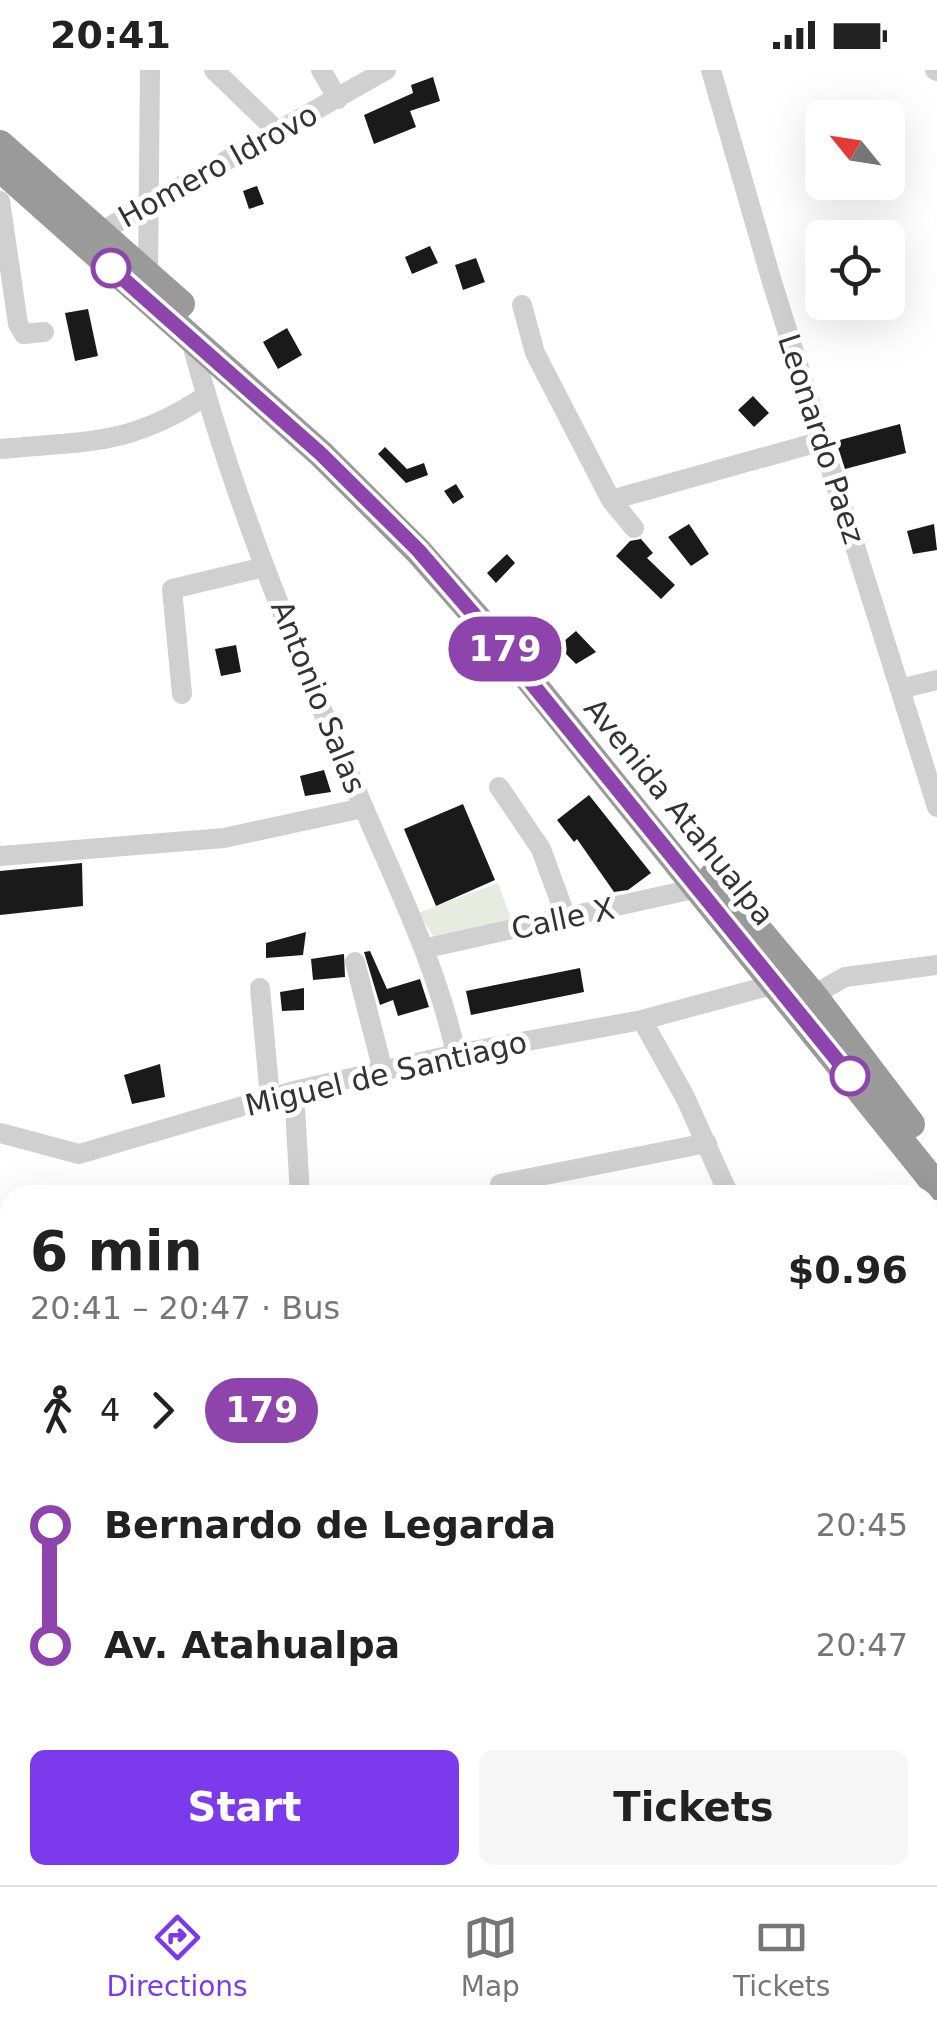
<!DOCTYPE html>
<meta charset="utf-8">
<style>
body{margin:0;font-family:"DejaVu Sans",sans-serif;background:#f6f6f6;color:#222;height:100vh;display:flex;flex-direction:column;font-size:38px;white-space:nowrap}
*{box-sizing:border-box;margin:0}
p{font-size:32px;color:#767676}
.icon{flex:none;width:55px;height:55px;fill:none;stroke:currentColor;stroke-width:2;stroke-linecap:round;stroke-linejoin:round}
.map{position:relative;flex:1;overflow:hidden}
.panel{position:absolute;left:0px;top:1115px;width:938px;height:700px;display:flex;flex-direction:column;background:#fff;border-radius:30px 30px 0 0;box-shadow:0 10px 40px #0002}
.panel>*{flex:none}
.badge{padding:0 20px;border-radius:32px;font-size:35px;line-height:65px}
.needle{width:65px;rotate:300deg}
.fabs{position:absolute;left:805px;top:30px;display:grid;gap:20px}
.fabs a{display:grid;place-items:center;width:100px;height:100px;border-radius:15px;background:#fff;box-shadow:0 10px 40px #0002;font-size:50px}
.map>.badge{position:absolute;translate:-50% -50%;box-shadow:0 0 0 5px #fff}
.legs{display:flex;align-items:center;gap:15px;height:110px;padding:0 30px;font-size:32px}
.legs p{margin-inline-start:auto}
.summary{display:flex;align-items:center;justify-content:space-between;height:170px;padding:0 30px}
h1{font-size:55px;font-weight:800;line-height:75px}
.button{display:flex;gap:20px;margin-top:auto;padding:20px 30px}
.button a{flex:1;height:115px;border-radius:15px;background:#7c3aed;color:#fff;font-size:40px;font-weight:800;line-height:115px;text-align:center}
.button a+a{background:#f6f6f6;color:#222}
ul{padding:0 30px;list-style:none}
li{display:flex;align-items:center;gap:35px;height:120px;font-size:38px}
li i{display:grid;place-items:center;width:15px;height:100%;margin:0 12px;background:currentColor}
li i::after{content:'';width:25px;height:25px;margin:-12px;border:8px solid;border-radius:50%;background:#fff}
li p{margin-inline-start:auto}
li:first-child i{background:linear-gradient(#0000 50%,currentColor 0)}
li:last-child i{background:linear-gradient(currentColor 50%,#0000 0)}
.status{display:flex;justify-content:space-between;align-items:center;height:70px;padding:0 50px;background:#fff;direction:ltr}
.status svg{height:28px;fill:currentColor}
.dock{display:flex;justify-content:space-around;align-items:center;height:140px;border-top:2px solid #e0e0e0;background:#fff;font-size:28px;color:#767676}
.dock a{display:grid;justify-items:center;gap:5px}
.dock .on{color:#7c3aed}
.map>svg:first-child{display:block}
.green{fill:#e6ecdf}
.building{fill:#1a1a1a}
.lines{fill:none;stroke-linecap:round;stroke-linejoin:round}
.minor{stroke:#d0d0d0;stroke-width:20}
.highway{stroke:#9a9a9a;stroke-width:28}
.line-1-casing{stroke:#fff;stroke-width:22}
.line-1{stroke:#8e44ad;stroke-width:15}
.stop-1-dot{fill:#fff;stroke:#8e44ad;stroke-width:5}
.labels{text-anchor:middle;stroke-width:10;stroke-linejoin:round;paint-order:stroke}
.street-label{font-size:30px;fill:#333;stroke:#fff}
</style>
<div class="status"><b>20:41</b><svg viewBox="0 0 49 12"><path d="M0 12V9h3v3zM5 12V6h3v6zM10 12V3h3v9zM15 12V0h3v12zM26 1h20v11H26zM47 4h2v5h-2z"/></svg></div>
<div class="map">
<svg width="937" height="1815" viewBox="0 0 937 1815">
<rect width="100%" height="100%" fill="#fff"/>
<path class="green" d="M498,813L514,857L436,870L418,843Z"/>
<path class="building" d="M433,7L440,31L410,41L416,57L374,74L364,45L413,23L411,15Z
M257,116L264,134L249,139L243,121Z
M430,176L438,193L412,204L405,187Z
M476,188L485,212L463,220L455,195Z
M88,239L98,286L75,291L65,243Z
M287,258L302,285L278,299L263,272Z
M753,326L769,343L754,357L738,340Z
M900,354L906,383L845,399L836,371Z
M385,377L407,399L424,393L428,405L406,413L378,384Z
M456,414L464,427L453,434L444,421Z
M689,454L709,484L691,496L668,467Z
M934,454L937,480L913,484L907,461Z
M641,469L653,483L647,488L675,515L661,529L616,486L630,471Z
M507,484L515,493L496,513L487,503Z
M576,561L596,582L576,594L558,576Z
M236,575L241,602L221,606L215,579Z
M324,700L331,722L305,726L300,706Z
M589,725L651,803L628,820L614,822L577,769L574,772L557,750Z
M463,734L495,810L436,836L404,759Z
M82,793L83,836L0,845V801Z
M306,862L303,885L266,888V873Z
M370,881L387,919L420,909L429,937L398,946L393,930L380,935L364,882Z
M344,884L345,907L313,910L311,889Z
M580,898L584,922L471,945L466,921Z
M304,918V940L282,941L280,922Z
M160,994L165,1027L132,1034L124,1005Z"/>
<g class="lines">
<path class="minor" d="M214,0L279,63
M321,0L338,29
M711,0L772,212L937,737
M935,0L937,1
M0,131L18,254L24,264L44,262
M102,161L386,0
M148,204L150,0
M522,235L535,283L611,430L822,371
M190,266C232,428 297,583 363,736C398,819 437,896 456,984
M0,379C86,371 131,376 205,326
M611,430L634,458
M900,619L937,610
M182,624L172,519L264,497
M499,717L541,779L567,850
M0,786L224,768L363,738
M427,878L698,818
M355,892L383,1001
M260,918L270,1028
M813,925L845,907L937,895
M642,950L685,1027L729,1125
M294,1021L300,1125
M0,1063L79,1084L294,1021L456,984L642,950L776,914
M500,1114L707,1073
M928,1252L937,1249
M928,1412L937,1430
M928,1503L937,1502
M928,1651L937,1650
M747,1805L748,1815
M855,1805L858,1815
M318,1815L319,1805"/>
<path class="highway" d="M0,74L181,234
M0,98L321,384L418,481L508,583L937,1116
M713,806L813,925L911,1054"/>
</g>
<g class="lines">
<defs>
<path id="line-1" d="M111,198L321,384L418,480L508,584L850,1006"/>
</defs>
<use href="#line-1" class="line-1-casing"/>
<use href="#line-1" class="line-1"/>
</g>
<g class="stop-1-dot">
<circle cx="111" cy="198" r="18"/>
<circle cx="850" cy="1006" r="18"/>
</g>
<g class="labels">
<g class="street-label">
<text transform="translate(218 96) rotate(-29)" y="10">Homero Idrovo</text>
<text transform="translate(821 369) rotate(72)" y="10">Leonardo Paez</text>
<text transform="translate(318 627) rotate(68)" y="10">Antonio Salas</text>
<text transform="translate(679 742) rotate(51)" y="10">Avenida Atahualpa</text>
<text transform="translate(563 849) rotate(-12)" y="10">Calle X</text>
<text transform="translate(386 1004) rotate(-13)" y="10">Miguel de Santiago</text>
</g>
</g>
</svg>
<div class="fabs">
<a><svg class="needle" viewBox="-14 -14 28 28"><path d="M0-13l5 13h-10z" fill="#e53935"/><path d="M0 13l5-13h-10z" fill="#767676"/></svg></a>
<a><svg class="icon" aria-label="locate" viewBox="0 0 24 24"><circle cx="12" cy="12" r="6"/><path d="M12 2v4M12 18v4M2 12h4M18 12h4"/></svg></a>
</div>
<b class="badge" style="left:505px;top:579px;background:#8e44ad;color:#fff">179</b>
<section class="panel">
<div class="summary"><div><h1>6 min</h1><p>20:41 – 20:47 · Bus</p></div><b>$0.96</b></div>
<div class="legs"><svg class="icon" aria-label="walk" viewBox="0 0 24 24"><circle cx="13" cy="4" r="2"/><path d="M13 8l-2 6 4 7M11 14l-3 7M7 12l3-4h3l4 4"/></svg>4<svg class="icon" aria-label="forward" viewBox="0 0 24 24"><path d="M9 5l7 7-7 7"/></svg><b class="badge" style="background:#8e44ad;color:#fff">179</b></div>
<ul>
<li><i style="color:#8e44ad"></i><b>Bernardo de Legarda</b><p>20:45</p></li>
<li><i style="color:#8e44ad"></i><b>Av. Atahualpa</b><p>20:47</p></li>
</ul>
<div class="button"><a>Start</a><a>Tickets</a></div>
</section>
</div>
<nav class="dock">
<a class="on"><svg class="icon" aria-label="directions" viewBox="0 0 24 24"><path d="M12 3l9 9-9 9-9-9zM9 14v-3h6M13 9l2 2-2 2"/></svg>Directions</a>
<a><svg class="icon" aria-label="map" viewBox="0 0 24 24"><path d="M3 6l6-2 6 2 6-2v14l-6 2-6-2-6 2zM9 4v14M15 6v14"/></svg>Map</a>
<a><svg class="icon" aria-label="tickets" viewBox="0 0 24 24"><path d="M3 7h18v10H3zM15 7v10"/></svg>Tickets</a>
</nav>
